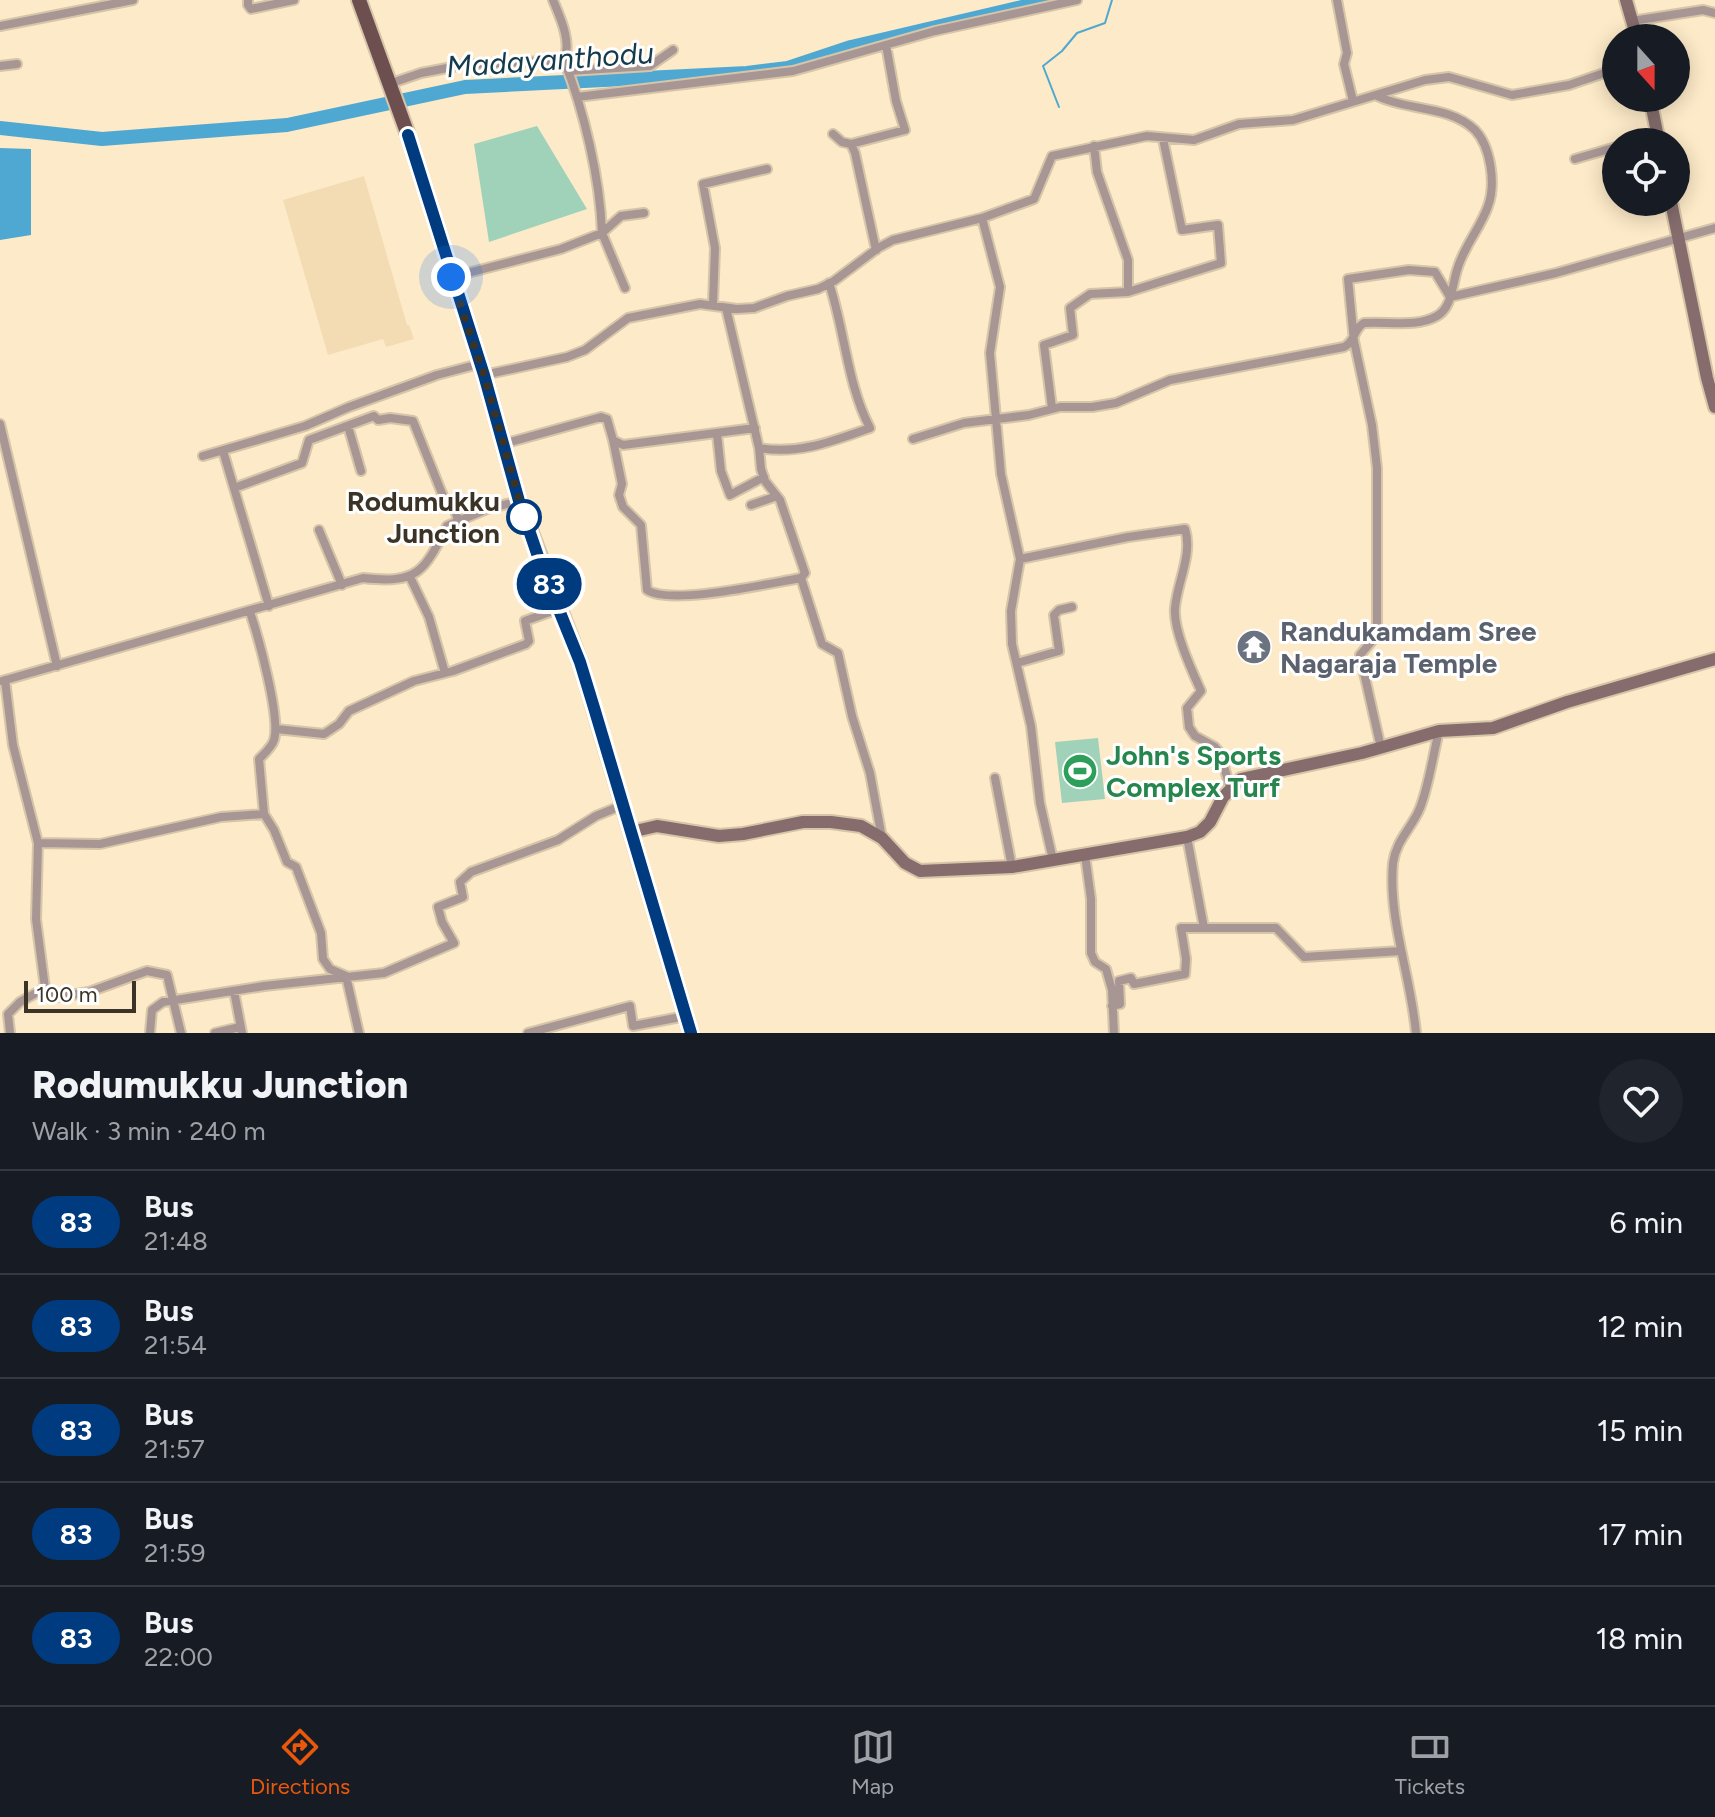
<!DOCTYPE html>
<meta charset="utf-8">
<style>
body{margin:0;font-family:Figtree,sans-serif;background:#20242c;color:#f1f3f6;height:100vh;display:flex;flex-direction:column;font-size:30px;white-space:nowrap}
*{box-sizing:border-box;margin:0}
p{font-size:26px;color:#9ea1a6}
.icon{flex:none;width:44px;height:44px;fill:none;stroke:currentColor;stroke-width:2;stroke-linecap:round;stroke-linejoin:round}
.map{position:relative;height:1033px;overflow:hidden}
.sheet{display:flex;flex-direction:column;background:#171b24;flex:1}
.sheet>*{flex:none}
.badge{padding:0 16px;border-radius:26px;font-size:28px;line-height:52px}
.needle{width:52px;rotate:159deg}
.buttons{position:absolute;left:1602px;top:24px;display:grid;gap:16px}
.buttons a{display:grid;place-items:center;width:88px;height:88px;border-radius:50%;background:#171b24;box-shadow:0 4px 20px #0003;font-size:40px}
.scale{position:absolute;left:24px;bottom:20px;width:112px;box-sizing:border-box;padding-left:8px;border:4px solid #3b3326;border-top:0;font-size:22px;line-height:28px;white-space:nowrap;color:#3b3326;-webkit-text-stroke:6px #fff;paint-order:stroke}
.you{position:absolute;width:40px;height:40px;margin:-20px;border:6px solid #fff;border-radius:50%;background:#1a73e8;box-shadow:0 0 0 12px #1a73e833}
.map>.badge{position:absolute;translate:-50% -50%;box-shadow:0 0 0 4px #fff}
.round{display:grid;place-items:center;flex:none;width:84px;height:84px;border-radius:42px;background:#20242c}
.summary{display:flex;align-items:center;justify-content:space-between;height:136px;padding:0 32px}
h1{font-size:38px;font-weight:800;line-height:60px}
ul{padding:0;list-style:none}
li{display:flex;align-items:center;gap:24px;height:104px;padding:0 32px;border-top:2px solid #363941}
li div{flex:1}
li b{display:block;font-size:30px}
li em{font-style:normal}
li .badge{min-width:88px;font-weight:700;text-align:center}
.tabs{display:flex;justify-content:space-around;align-items:center;height:112px;border-top:2px solid #363941;background:#171b24;font-size:22px;color:#9ea1a6}
.tabs a{display:grid;justify-items:center;gap:4px}
.tabs .active{color:#ea580c}
.map>svg:first-child{display:block}
.built{fill:#f3dcb4}
.green{fill:#a0d2ba}
.water{fill:#4fa8d1}
.lines{fill:none;stroke-linecap:round;stroke-linejoin:round}
.stream{stroke:#4fa8d1;stroke-width:2}
.river{stroke:#4fa8d1;stroke-width:14}
.street-casing{stroke:#d6c5a8;stroke-width:12}
.secondary-casing{stroke:#d6c5a8;stroke-width:16}
.primary-casing{stroke:#d6c5a8;stroke-width:18}
.street{stroke:#a89695;stroke-width:8}
.secondary{stroke:#866c6c;stroke-width:12}
.primary{stroke:#6e4f4f;stroke-width:14}
.line-casing{stroke:#fff;stroke-width:18}
.line{stroke:#003b80;stroke-width:12}
.walk{stroke:#3b3326;stroke-width:8;stroke-dasharray:0 14.4}
.stop-dot{fill:#fff;stroke:#003b80;stroke-width:4}
.labels{text-anchor:middle;stroke-width:6;stroke-linejoin:round;paint-order:stroke}
.stop-label{font-size:28px;font-weight:bold;fill:#3b3326;stroke:#fff;text-anchor:end}
.worship-label{font-size:28px;font-weight:bold;fill:#5b616d;stroke:#fff;text-anchor:start}
.leisure-label{font-size:28px;font-weight:bold;fill:#27864d;stroke:#fff;text-anchor:start}
.water-label{font-size:30px;font-style:italic;fill:#133b4c;stroke:#fff}
</style>
<div class="map">
<svg width="1715" height="1033" viewBox="0 0 1715 1033">
<rect width="100%" height="100%" fill="#fdeac8"/>
<path class="built" d="M364,176L407,325H409L414,339L386,347L383,339L328,355L283,200Z"/>
<path class="green" d="M537,126L587,209L489,242L474,144Z
M1098,738L1105,799L1062,803L1055,742Z"/>
<path class="water" d="M0,148L31,149V235L0,240Z"/>
<g class="lines">
<path class="stream" d="M1059,107L1043,66L1062,51L1077,33L1105,23L1112,0"/>
<path class="river" d="M0,128L102,139L287,125L465,87L747,73L788,68L851,47L1052,0"/>
<defs>
<path id="street" d="M248,0V5L251,9L294,0
M1337,0L1347,53L1344,64L1353,101
M1632,21L1703,10L1715,13
M0,26L133,0
M0,66L17,64
M569,71L650,66L673,50
M389,84L421,73L463,65L564,60C572,42 560,17 553,0
M577,97L793,71L935,31L1077,0
M833,134L842,142L851,144L855,153L876,250
M1634,142L1658,135
M851,144L905,130L896,101L886,45
M1094,146L1097,172L1128,260V292
M1575,159L1616,147
M452,277L561,249L602,233C600,178 584,111 564,60
M625,288L602,233L621,216L644,213
M713,304L715,248L703,184L767,169
M484,375L567,357L585,350L628,318L700,304L737,309L754,308L787,296L818,289L834,281L878,248L893,240L982,218
M1052,408L1044,345L1073,335L1070,308L1090,294L1128,292L1221,263L1218,225L1182,230L1163,139
M0,424L57,666
M348,426L361,471
M717,434L721,471L730,495L764,477
M913,439L964,423L1029,415L1060,407H1092L1116,403L1170,380L1344,347C1356,341 1353,329 1364,323C1387,321 1416,328 1437,316C1453,307 1452,283 1458,267C1465,245 1481,227 1488,206C1496,184 1491,147 1475,130C1449,105 1407,111 1377,96
M613,440L622,484L619,495L623,507L641,525L647,590C671,606 770,583 801,578L805,573L780,500L765,481L761,469L759,448L726,308
M503,444L601,417L607,419L613,440L623,445L755,428
M759,448C799,455 833,441 870,428C847,384 845,331 829,283
M223,451L269,606
M203,456L305,426L349,407L437,375L479,364
M234,488L302,463L309,440L374,416L378,420L390,418L413,421L445,501L454,505L458,521
M751,505L777,496
M319,530L342,585
M1020,559L1128,537L1185,529C1193,554 1177,583 1175,608C1173,630 1192,671 1201,691L1187,708L1189,727L1195,736L1215,747L1220,753L1230,787
M410,577L429,617L445,673
M801,578L822,644L838,653L852,716L870,773L882,838
M1017,663L1059,651L1054,615L1059,610L1072,607
M5,680L13,745L38,843L100,844L221,817L264,814L259,759C264,754 272,747 274,740C281,718 258,636 250,612
M2,681L363,578C418,584 424,572 447,526L487,509L519,501
M276,729L324,734L339,724L349,711L414,681L453,671L526,644L529,641L525,621L558,609
M1381,748L1360,655L1377,635V468L1372,425L1354,341L1348,279L1409,270L1435,272L1450,297L1556,273L1715,228
M995,778L1012,867
M264,814L274,830L287,862L296,867L321,933L323,959L330,969L346,976L359,1033
M1187,837L1204,928
M1085,855L1091,899V953L1095,962L1106,969L1112,990L1114,1033
M1053,860L1040,803L1031,726L1012,644L1011,611L1020,559L1001,474L990,353L1000,287L982,218L1034,199L1052,156L1147,136L1194,140L1239,124L1293,120L1425,80L1449,77L1512,95L1569,85L1616,69
M45,988L52,998L89,992L147,971L167,975L181,1033
M234,991L242,1033
M1112,1006L1120,1004L1119,981L1131,978L1134,984L1185,974L1186,959L1181,928H1276L1304,957L1401,951
M10,1033L8,1014L20,1002L45,988L36,919L38,843
M150,1033L152,1010L163,1002L264,986L384,973L454,943L442,922L438,907L463,897L460,882L471,872L558,840L596,816L623,805
M215,1033L240,1027
M528,1033L630,1006L633,1026L686,1016
M1416,1033C1411,976 1388,920 1393,863C1396,840 1412,828 1420,808C1429,785 1433,755 1439,731"/>
<path id="secondary" d="M1626,0L1637,38
M1650,98L1659,142
M1671,202L1707,378L1715,407
M631,832L657,826L719,836L743,834L803,822H831L861,826L882,838L905,863L920,871L1012,867L1187,837L1200,832L1210,822L1223,797L1241,779L1362,753L1439,731L1493,728L1567,702L1715,659"/>
<path id="primary" d="M359,0L408,135L484,375L519,501L580,662L691,1033"/>
</defs>
<use href="#street" class="street-casing"/>
<use href="#secondary" class="secondary-casing"/>
<use href="#primary" class="primary-casing"/>
<use href="#street" class="street"/>
<use href="#secondary" class="secondary"/>
<use href="#primary" class="primary"/>
</g>
<g class="lines">
<defs>
<path id="line" d="M408,135L484,375L519,501L542,568L580,662L595,711L691,1033"/>
</defs>
<use href="#line" class="line-casing"/>
<use href="#line" class="line"/>
<path class="walk" d="M451,277L484,375L526,524L524,517"/>
</g>
<defs>
<symbol id="temple-disc" viewBox="-11 -11 22 22"><circle r="9.5" fill="#6b7280" stroke="#fff"/><path d="M0-6L5-2H3V0L6.5 2.5H4V6H1.5V3h-3V6H-4V2.5H-6.5L-3 0V-2H-5Z" fill="#fff"/></symbol>
<symbol id="stadium-disc" viewBox="-11 -11 22 22"><circle r="9.5" fill="#2e9e5b" stroke="#fff"/><path d="M0-5a6.5 5 0 1 0 0 10a6.5 5 0 1 0 0-10ZM-3.5-1.8h7v3.6h-7Z" fill="#fff"/></symbol>
</defs>
<g fill-rule="evenodd">
<use href="#temple-disc" x="1234" y="627" width="40" height="40"/>
<use href="#stadium-disc" x="1060" y="751" width="40" height="40"/>
</g>
<circle class="stop-dot" cx="524" cy="517" r="16"/>
<g class="labels">
<g class="stop-label">
<text x="500" y="511">Rodumukku<tspan x="500" dy="32">Junction</tspan></text>
</g>
<g class="worship-label">
<text x="1280" y="641">Randukamdam Sree<tspan x="1280" dy="32">Nagaraja Temple</tspan></text>
</g>
<g class="leisure-label">
<text x="1106" y="765">John's Sports<tspan x="1106" dy="32">Complex Turf</tspan></text>
</g>
<g class="water-label">
<text transform="translate(550 60) rotate(-4)" y="10">Madayanthodu</text>
</g>
</g>
</svg>
<div class="buttons">
<a><svg class="needle" viewBox="-14 -14 28 28"><path d="M0-13l5 13h-10z" fill="#e53935"/><path d="M0 13l5-13h-10z" fill="#9ea1a6"/></svg></a>
<a><svg class="icon" aria-label="locate" viewBox="0 0 24 24"><circle cx="12" cy="12" r="6"/><path d="M12 2v4M12 18v4M2 12h4M18 12h4"/></svg></a>
</div>
<div class="scale">100 m</div>
<div class="you" style="left:451px;top:277px"></div>
<b class="badge" style="left:549px;top:584px;background:#003b80;color:#fff">83</b>
</div>
<section class="sheet">
<div class="summary"><div><h1>Rodumukku Junction</h1><p>Walk · 3 min · 240 m</p></div><a class="round"><svg class="icon" aria-label="heart" viewBox="0 0 24 24"><path d="M12 20l-8-8c-3-5 5-10 8-4 3-6 11-1 8 4z"/></svg></a></div>
<ul>
<li><span class="badge" style="background:#003b80;color:#fff">83</span><div><b>Bus</b><p>21:48</p></div><em>6 min</em></li>
<li><span class="badge" style="background:#003b80;color:#fff">83</span><div><b>Bus</b><p>21:54</p></div><em>12 min</em></li>
<li><span class="badge" style="background:#003b80;color:#fff">83</span><div><b>Bus</b><p>21:57</p></div><em>15 min</em></li>
<li><span class="badge" style="background:#003b80;color:#fff">83</span><div><b>Bus</b><p>21:59</p></div><em>17 min</em></li>
<li><span class="badge" style="background:#003b80;color:#fff">83</span><div><b>Bus</b><p>22:00</p></div><em>18 min</em></li>
</ul>
</section>
<nav class="tabs">
<a class="active"><svg class="icon" aria-label="directions" viewBox="0 0 24 24"><path d="M12 3l9 9-9 9-9-9zM9 14v-3h6M13 9l2 2-2 2"/></svg>Directions</a>
<a><svg class="icon" aria-label="map" viewBox="0 0 24 24"><path d="M3 6l6-2 6 2 6-2v14l-6 2-6-2-6 2zM9 4v14M15 6v14"/></svg>Map</a>
<a><svg class="icon" aria-label="tickets" viewBox="0 0 24 24"><path d="M3 7h18v10H3zM15 7v10"/></svg>Tickets</a>
</nav>
